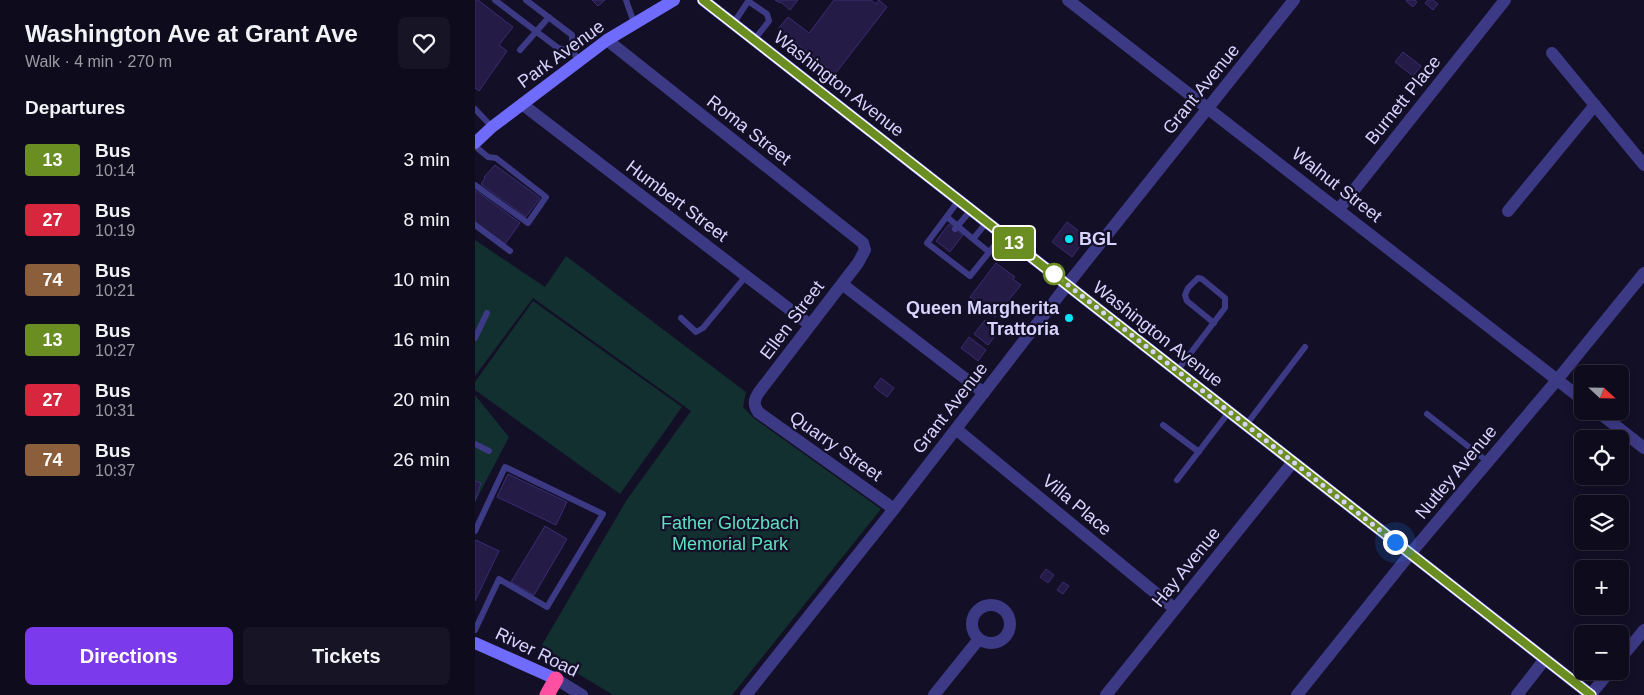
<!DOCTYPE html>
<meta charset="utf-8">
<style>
body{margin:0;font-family:Arial,sans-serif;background:#171425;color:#f1f3f6;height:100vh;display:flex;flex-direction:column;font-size:19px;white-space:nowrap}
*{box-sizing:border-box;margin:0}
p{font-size:16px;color:#9b9ba3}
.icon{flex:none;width:28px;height:28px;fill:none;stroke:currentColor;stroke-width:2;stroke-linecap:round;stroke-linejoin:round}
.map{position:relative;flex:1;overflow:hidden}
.details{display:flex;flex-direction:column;background:#0e0b1c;width:475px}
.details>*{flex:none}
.badge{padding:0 10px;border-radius:4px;font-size:18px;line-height:32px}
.needle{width:32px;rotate:112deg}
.buttons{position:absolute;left:1099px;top:365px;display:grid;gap:10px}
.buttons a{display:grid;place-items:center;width:55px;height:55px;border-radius:8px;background:#0e0b1c;box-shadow:0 2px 8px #0003,0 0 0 1px #2e2b3b;font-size:25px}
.you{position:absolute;width:25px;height:25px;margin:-12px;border:4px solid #fff;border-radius:50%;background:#1a73e8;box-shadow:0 0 0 8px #1a73e833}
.map>.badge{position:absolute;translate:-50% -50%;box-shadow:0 0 0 2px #fff}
h2{padding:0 25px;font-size:19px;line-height:45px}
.round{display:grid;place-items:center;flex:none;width:52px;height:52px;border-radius:8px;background:#171425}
.headline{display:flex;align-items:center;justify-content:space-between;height:85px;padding:0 25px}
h1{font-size:24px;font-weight:700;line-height:38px}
.action{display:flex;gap:10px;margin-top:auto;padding:10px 25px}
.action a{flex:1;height:58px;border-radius:8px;background:#7c3aed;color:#fff;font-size:20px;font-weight:700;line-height:58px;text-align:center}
.action a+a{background:#171425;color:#f1f3f6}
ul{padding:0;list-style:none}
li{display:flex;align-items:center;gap:15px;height:60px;padding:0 25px}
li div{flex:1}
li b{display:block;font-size:19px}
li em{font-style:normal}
li .badge{min-width:55px;font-weight:700;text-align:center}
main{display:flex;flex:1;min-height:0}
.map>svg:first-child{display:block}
.green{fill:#12302f}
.building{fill:#241b47;stroke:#3b2d73}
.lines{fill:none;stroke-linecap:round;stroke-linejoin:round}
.service{stroke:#3d3a85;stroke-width:6}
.minor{stroke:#3d3a85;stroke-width:12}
.tertiary{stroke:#3d3a85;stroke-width:12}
.secondary{stroke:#6f6bff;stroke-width:12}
.motorway{stroke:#ff4fa3;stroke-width:15}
.line-casing{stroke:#fff;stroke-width:11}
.line{stroke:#6b8e23;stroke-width:8}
.walk{stroke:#d9d4ff;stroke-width:5;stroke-dasharray:0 9}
.poi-dot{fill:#00e5ff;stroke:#130f26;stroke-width:2}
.stop-dot{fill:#fff;stroke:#6b8e23;stroke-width:2.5}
.labels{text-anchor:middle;stroke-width:4.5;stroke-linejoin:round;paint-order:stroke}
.street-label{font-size:18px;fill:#d9d4ff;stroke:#130f26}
.poi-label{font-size:18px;font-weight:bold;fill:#d9d4ff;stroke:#130f26;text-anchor:start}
.park-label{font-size:18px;fill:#5fe0c0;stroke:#130f26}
</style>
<main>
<section class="details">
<div class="headline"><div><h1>Washington Ave at Grant Ave</h1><p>Walk · 4 min · 270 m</p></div><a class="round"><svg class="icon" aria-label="heart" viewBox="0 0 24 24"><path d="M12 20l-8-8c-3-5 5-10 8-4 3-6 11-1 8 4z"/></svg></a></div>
<h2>Departures</h2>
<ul>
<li><span class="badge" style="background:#6b8e23;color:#fff">13</span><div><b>Bus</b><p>10:14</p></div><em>3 min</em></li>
<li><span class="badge" style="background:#d7263d;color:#fff">27</span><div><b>Bus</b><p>10:19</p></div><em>8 min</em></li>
<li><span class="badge" style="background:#8b5e3c;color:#fff">74</span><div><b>Bus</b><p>10:21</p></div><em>10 min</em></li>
<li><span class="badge" style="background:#6b8e23;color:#fff">13</span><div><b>Bus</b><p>10:27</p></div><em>16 min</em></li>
<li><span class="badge" style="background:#d7263d;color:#fff">27</span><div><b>Bus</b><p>10:31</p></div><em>20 min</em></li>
<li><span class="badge" style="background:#8b5e3c;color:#fff">74</span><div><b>Bus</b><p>10:37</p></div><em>26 min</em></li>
</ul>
<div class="action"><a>Directions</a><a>Tickets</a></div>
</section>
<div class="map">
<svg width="1169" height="695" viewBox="0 0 1169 695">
<rect width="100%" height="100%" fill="#130f26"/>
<path class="green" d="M0,240L70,287L91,256L271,392L268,407L280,419L406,509L257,695H138L64,650L151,501L216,411L58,298L0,376Z
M58,301L207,407L145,494L0,390V382Z
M0,395L34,437L0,502Z"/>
<path class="building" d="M0,0H3L38,27L24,45L32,51L4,91L0,88Z
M117,0H130L123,6Z
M300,0H323L315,10L306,2L305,3Z
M359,0H396L401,4L404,0L412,7L360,74L303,29L313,17L334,33Z
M932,0H940L942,2L938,7L931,1Z
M953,0H958L963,4L958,10L950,3Z
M928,52L946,66L938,76L920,62Z
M20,165L65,198L51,217L6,184L10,178L9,177Z
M0,190L45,223L30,244L0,222Z
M592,222L612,237L597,257L577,242Z
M474,224L488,235L475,252L461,241Z
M521,263L540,277L538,279L546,285L520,317L495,297Z
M510,320L524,331L513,345L499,334Z
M494,337L511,350L503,361L486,348Z
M406,378L419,388L412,397L399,387Z
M33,474L92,502L81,525L22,497Z
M0,481L6,483L0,501Z
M70,526L92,539L59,595L36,582Z
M1,540L24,551L0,601V541Z
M571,569L579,575L573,583L565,577Z
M588,582L594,586L588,594L582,590Z"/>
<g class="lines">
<path class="service" d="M20,0L83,48L90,50L97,47
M51,0L97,35V47L103,62
M151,0L159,23
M273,1L292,14L294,21L279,40
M258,24L274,0
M45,50L74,17
M0,109L17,127
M0,146L13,157L21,158L71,197L53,223L0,185
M484,200L452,243L495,276L528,235
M472,217L498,239
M512,222L498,239L514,252
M0,225L35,251
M480,229L496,210
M206,318L221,332L228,328L271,276
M0,338L12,313
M702,371L746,313L750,308V298L727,279L723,278L713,288L710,295L712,301L739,323
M952,414L1013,462
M688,425L724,452
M771,425L830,347
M0,444L14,451
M702,480L754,412
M0,531L30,467L128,514L72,607L24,579L0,630"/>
<path class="minor" d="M593,0L1108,400
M132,40L388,243L390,250L383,263L284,392C279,400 278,404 283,412L419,509
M1077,53L1169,165
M47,104L335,325
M864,209L1030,0
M1033,211L1120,105
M367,284L509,393
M1122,411L1169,448
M481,429L700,609
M497 624a19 19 0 1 1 38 0a19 19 0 1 1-38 0Z
M1145,659L1169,630
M1116,694L1135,671
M271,695L419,509L592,285L819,0
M459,695L504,639
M631,695L818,462
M822,695L935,554L1082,380L1169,273
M1042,695L1070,659"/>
<path class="tertiary" d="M81,679L107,695"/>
<path class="secondary" d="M228,0L1116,695
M0,143L17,127L132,40L199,0
M0,643L81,679"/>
<path class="motorway" d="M72,695L81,679"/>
</g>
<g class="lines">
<defs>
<path id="line" d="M228,0L1116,695"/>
</defs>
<use href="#line" class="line-casing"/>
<use href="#line" class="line"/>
<path class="walk" d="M579,274L920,542"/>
</g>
<g class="poi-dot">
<circle cx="594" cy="239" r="5"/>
<circle cx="594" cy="318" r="5"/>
</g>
<circle class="stop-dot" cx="579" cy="274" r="10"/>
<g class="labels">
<g class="street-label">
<text transform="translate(86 54) rotate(-36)" y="6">Park Avenue</text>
<text transform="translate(364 84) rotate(38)" y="6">Washington Avenue</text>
<text transform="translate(726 89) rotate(-51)" y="6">Grant Avenue</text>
<text transform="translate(928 100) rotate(-51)" y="6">Burnett Place</text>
<text transform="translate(274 130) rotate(38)" y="6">Roma Street</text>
<text transform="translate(862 185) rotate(38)" y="6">Walnut Street</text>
<text transform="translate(202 201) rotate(37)" y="6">Humbert Street</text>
<text transform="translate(317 320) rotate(-53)" y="6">Ellen Street</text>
<text transform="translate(683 334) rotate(38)" y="6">Washington Avenue</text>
<text transform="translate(475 408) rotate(-52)" y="6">Grant Avenue</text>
<text transform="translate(361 446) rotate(35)" y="6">Quarry Street</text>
<text transform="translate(981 472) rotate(-50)" y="6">Nutley Avenue</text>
<text transform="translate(602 505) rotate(40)" y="6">Villa Place</text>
<text transform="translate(711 567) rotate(-51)" y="6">Hay Avenue</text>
<text transform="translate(62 652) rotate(26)" y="6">River Road</text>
</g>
<g class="poi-label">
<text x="604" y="245">BGL</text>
<text x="584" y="314" text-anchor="end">Queen Margherita<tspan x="584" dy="21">Trattoria</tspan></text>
</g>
<g class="park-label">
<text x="255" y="529">Father Glotzbach<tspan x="255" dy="21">Memorial Park</tspan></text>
</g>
</g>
</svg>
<div class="buttons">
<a><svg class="needle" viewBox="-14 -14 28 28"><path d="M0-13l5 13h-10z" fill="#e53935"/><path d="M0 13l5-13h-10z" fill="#9b9ba3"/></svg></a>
<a><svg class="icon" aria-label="locate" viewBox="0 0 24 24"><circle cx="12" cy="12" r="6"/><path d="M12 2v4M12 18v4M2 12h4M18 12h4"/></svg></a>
<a><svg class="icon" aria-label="layers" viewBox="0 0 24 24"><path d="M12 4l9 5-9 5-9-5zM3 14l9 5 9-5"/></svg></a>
<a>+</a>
<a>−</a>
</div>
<div class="you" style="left:920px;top:542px"></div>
<b class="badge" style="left:539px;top:243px;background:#6b8e23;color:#fff">13</b>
</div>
</main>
